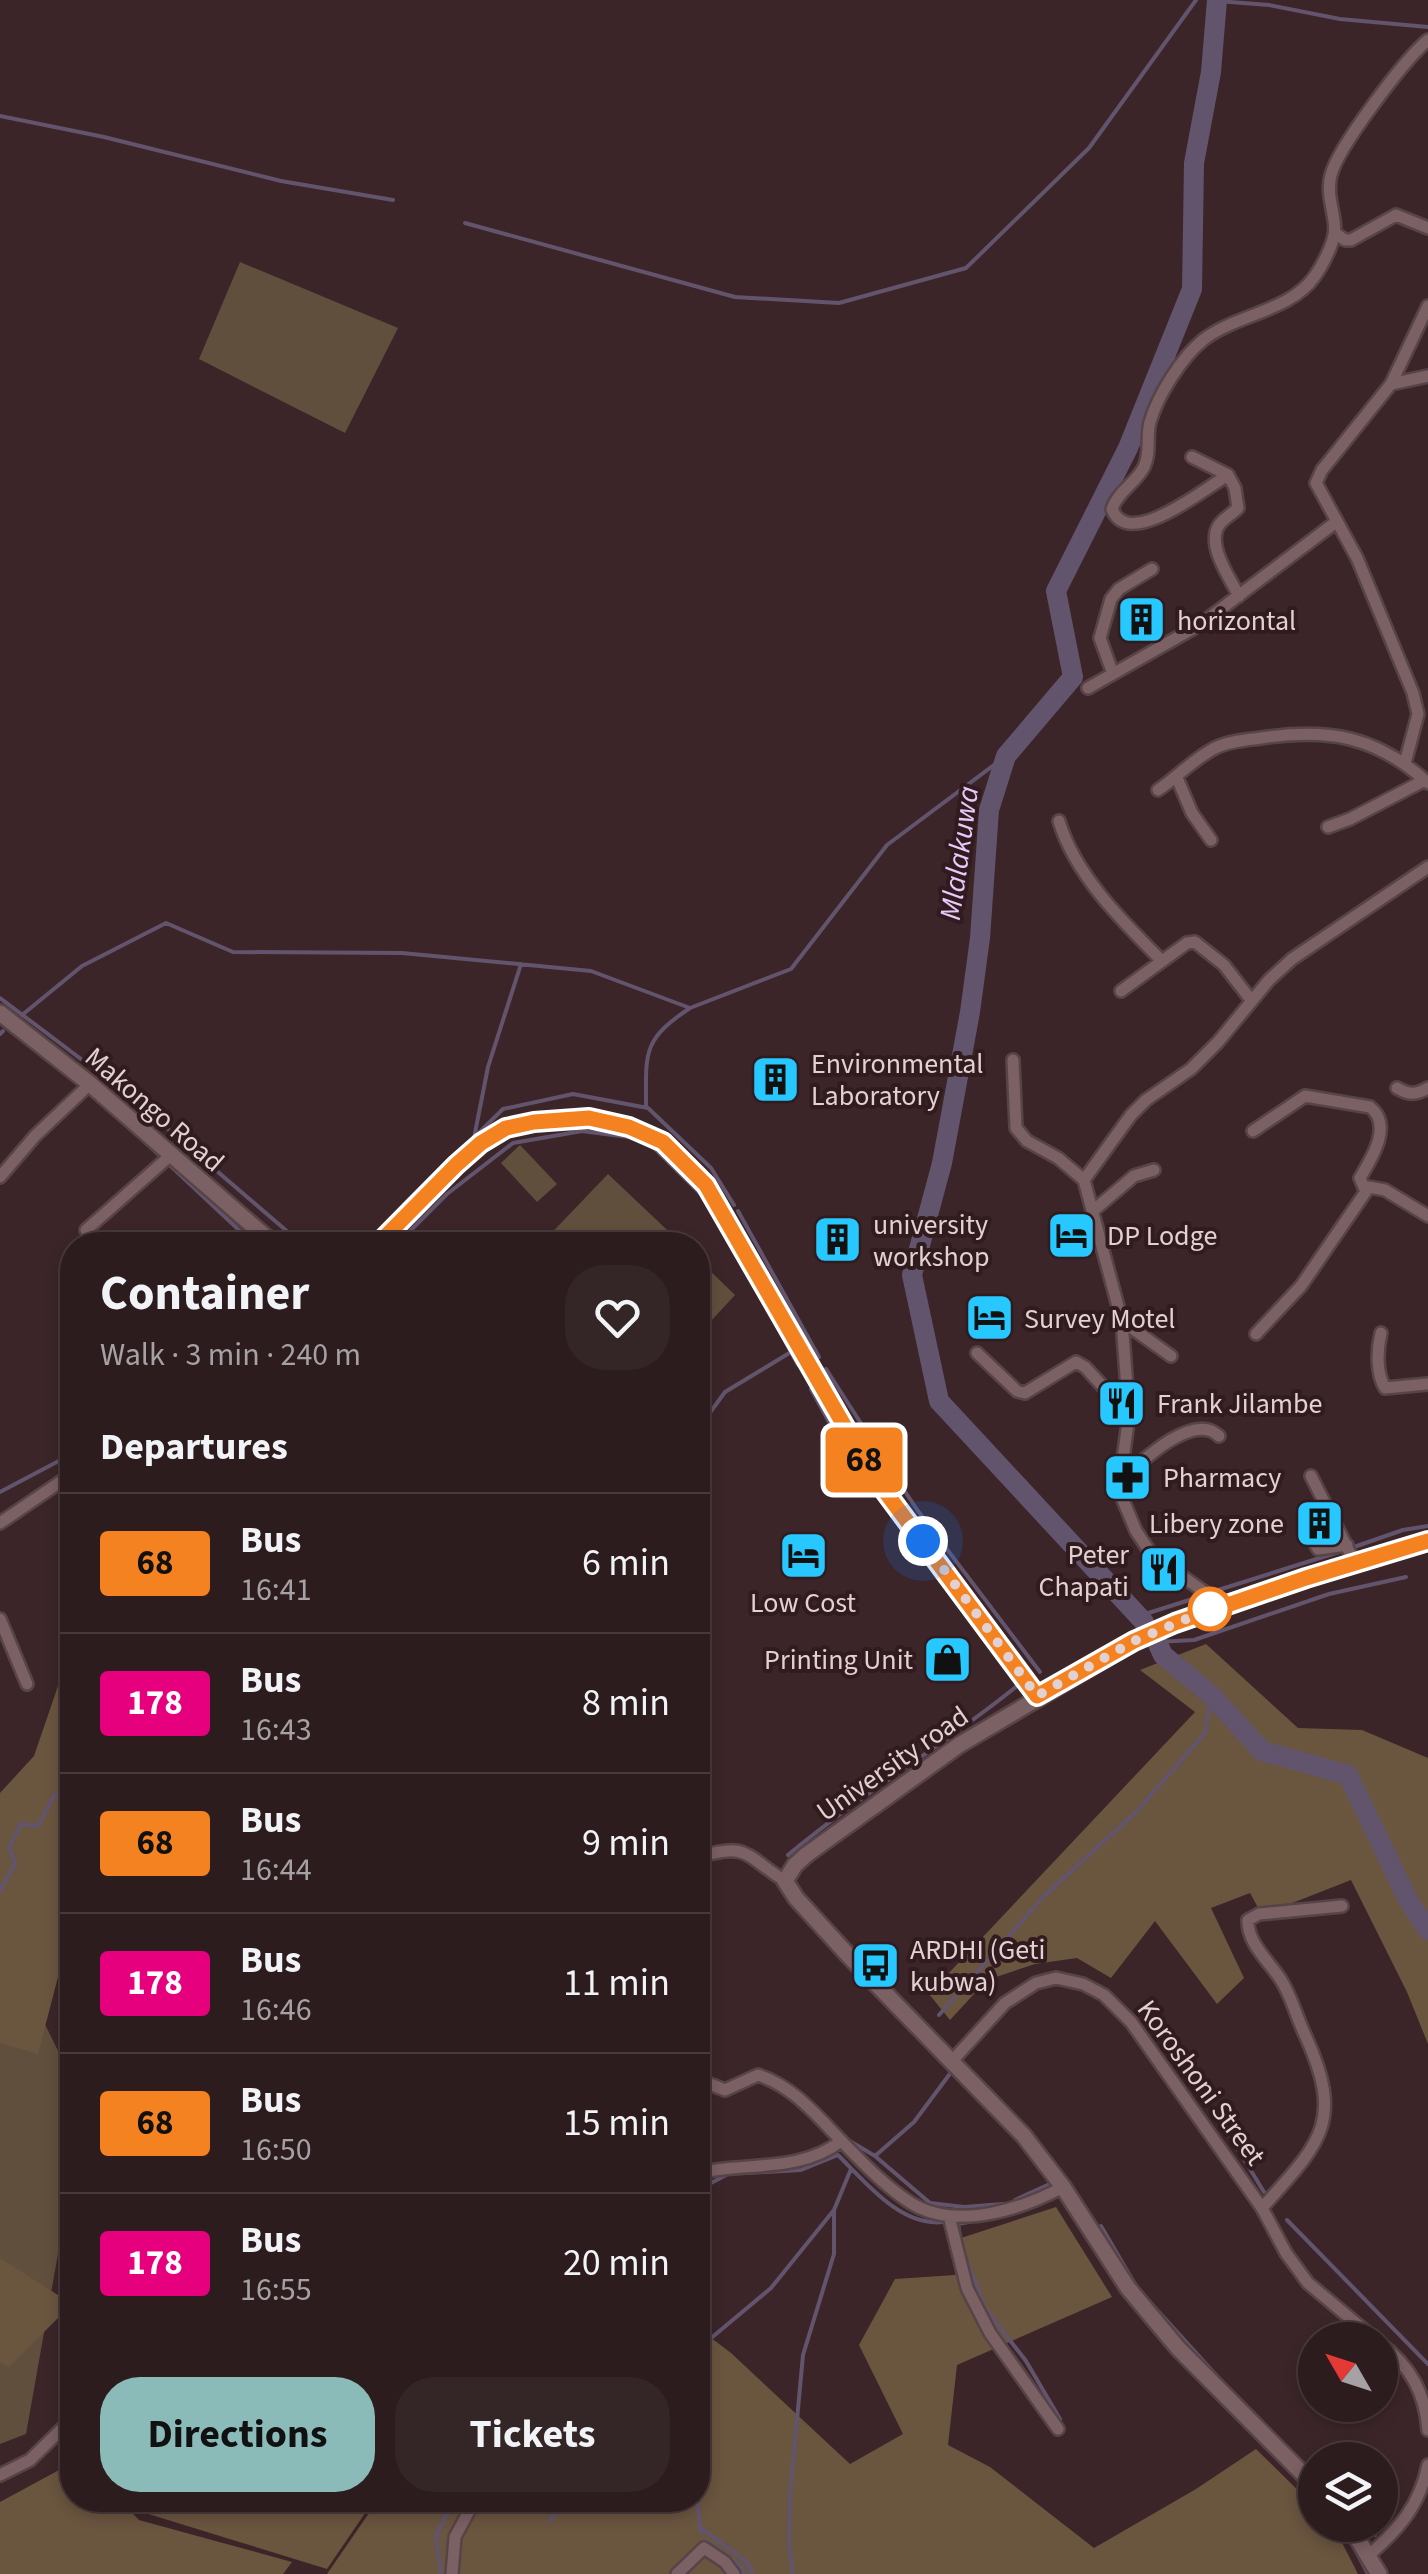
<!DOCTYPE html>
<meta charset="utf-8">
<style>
body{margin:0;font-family:"Source Sans 3",sans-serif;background:#342527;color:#f1f3f6;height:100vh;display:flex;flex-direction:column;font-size:38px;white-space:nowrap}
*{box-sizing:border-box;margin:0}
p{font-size:32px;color:#a6a1a4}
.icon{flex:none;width:55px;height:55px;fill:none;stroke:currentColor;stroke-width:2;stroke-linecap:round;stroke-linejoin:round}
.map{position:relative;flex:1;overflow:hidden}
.drawer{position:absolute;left:60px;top:1232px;width:650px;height:1280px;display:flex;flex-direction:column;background:#2c1c1e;border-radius:40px;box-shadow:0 5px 15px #0003,0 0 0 2px #483a3c}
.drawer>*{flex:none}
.badge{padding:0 20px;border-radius:8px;font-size:35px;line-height:65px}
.needle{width:65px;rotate:309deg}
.controls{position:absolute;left:1298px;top:2322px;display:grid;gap:20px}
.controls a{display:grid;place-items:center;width:100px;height:100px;border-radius:50%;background:#2c1c1e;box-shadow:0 5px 15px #0003,0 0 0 2px #483a3c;font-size:50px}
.you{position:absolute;width:50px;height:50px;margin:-25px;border:8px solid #fff;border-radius:50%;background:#1a73e8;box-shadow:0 0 0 15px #1a73e833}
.map>.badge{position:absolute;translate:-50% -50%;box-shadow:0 0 0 5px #fff}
h2{padding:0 40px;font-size:38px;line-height:90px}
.round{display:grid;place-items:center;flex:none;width:105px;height:105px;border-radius:40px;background:#342527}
.overview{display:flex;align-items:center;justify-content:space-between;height:170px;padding:0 40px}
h1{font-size:48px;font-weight:700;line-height:75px}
.button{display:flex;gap:20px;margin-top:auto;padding:20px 40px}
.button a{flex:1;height:115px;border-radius:40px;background:#8bbbb9;color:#111;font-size:40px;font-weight:700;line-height:115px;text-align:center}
.button a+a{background:#342527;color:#f1f3f6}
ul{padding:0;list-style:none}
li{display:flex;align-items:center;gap:30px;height:140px;padding:0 40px;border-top:2px solid #483a3c}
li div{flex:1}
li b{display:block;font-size:38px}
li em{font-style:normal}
li .badge{min-width:110px;font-weight:700;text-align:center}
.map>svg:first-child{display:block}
.green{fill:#614f3d}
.forest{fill:#6a553f}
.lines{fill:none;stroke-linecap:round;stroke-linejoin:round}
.stream{stroke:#63546d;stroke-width:4}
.river{stroke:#63546d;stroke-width:20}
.minor-casing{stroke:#574447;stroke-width:16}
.tertiary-casing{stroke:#574447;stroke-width:20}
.minor{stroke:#7b6064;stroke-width:11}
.tertiary{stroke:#7b6064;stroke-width:15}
.line-casing{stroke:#fff;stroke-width:22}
.line{stroke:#f58220;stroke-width:15}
.walk{stroke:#e1d1d3;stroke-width:10;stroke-dasharray:0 18}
.stop-dot{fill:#fff;stroke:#f58220;stroke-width:5}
.labels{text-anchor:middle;stroke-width:8;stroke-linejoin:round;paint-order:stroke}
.poi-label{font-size:28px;fill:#e1d1d3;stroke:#311b1e;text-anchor:start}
.street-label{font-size:28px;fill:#e1d1d3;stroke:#311b1e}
.water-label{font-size:30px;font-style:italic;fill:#e7c9fa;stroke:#311b1e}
</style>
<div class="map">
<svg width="1428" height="2574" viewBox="0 0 1428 2574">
<rect width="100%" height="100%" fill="#3b2528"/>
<path class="green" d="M240,262L398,328L345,433L199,359Z
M520,1145L557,1184L537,1202L501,1163Z
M608,1174L683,1245H540Z
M698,1259L735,1295L698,1335Z
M26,1986L72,2079V2175L26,2434L0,2444V1987Z"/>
<path class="forest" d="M1206,1644L1298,1728L1362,1730L1428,1758V2044L1407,1992L1351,1880L1262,1915L1250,1893L1211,1908L1244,1978L1217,2004L1155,1921L1111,1978L1077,1958L1035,1964L987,1980L950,2020L929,1994L1195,1712L1140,1670Z
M72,1645V1923L38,2054L0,2043V1793L34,1756Z
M1056,2207L1112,2297L957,2365L948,2445L990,2467L1094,2548L1196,2489L1256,2449L1315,2507V2525H1333L1358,2574H327L378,2500H698V2328L731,2353L850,2464L903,2434L859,2345L895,2279L955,2275L961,2238Z
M0,2258L72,2304L9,2367L0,2362Z
M72,2463V2500H120L139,2520L292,2562L283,2574H0V2502Z
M132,2500H374L327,2569L142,2512Z"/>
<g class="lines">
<path class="stream" d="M1217,1L1269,5L1340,19L1428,27
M0,116L104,137L281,181L393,200
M465,223L735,297L839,303L966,268L1089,148L1196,0
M0,998L126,1093L303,1245
M22,1015L82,966L166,923L233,952L402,953L591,971L690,1008L791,969L887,845L1006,756
M0,1034L3,1031
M646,1107C646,1052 642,1040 690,1008
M474,1138L488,1067L521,964
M144,1141L255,1245
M649,1143L706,1199
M414,1197L503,1109L573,1094L648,1108L711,1168L734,1205
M738,1211L819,1357
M353,1245L380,1232
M396,1245L447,1194L513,1143L582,1131L636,1138
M748,1272L798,1365
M826,1369L871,1439
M811,1389L841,1444L860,1467
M698,1429L725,1392L791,1352
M880,1454L918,1511L1040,1672
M0,1492L72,1454
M1351,1548L1403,1530L1428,1526
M944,1582L1002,1664
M1215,1591L1342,1551
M1139,1616L1202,1596
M1157,1642L1194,1640L1329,1594L1406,1577
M788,1855C861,1794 943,1746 1017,1686
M0,1891L15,1863L9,1848L21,1824L38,1826L54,1796L72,1790
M939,2015L1044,1896L1137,1811L1205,1733L1211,1695
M1220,2120L1264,2192
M848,2140L875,2156L930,2203L964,2207L1003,2204
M875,2156L914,2122L952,2071
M698,2190L728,2174L801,2170L838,2155C866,2183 901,2227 943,2222
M1015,2200L1052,2183
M1287,2220L1428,2364
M1101,2226L1139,2291
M961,2242L958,2224L984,2219
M965,2256L985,2308L1026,2361L1060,2419
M1149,2301L1227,2387
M698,2349L771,2288L834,2210L851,2169
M1175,2355L1239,2420
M1307,2468L1315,2475
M697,2500L701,2533
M550,2521L567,2500
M1365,2525L1375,2535
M700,2527L748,2563L752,2574
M702,2547L706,2540L742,2567L744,2574
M1356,2551L1368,2574
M441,2574L436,2536L454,2500
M793,2574L789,2543L790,2495L803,2355L834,2254V2210"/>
<path class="river" d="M1144,1622L939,1401L912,1275L942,1163L970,1012L980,938L989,810L1006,756L1073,677L1056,591L1128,448L1192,289L1194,163L1211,72L1217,0
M1157,1642L1163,1655L1211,1695L1262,1751L1348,1775L1408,1900L1428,1930"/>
<defs>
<path id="minor" d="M1335,233L1345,240H1351L1396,215L1428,228
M1391,384L1428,376
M1192,457L1228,475
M1239,596C1230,578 1206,545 1219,525C1224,518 1232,514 1238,508L1235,488L1228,475C1204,489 1128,551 1112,509C1118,491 1136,483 1144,467C1151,453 1146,437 1150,422C1158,395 1181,358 1203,340C1236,314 1290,312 1315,276C1322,266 1332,247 1334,235C1338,220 1325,197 1331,175C1338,147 1405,59 1428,40
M1113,674L1100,638L1111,599L1119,589L1152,569
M1088,688L1201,624L1336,522
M1405,763L1418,714L1413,693L1357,558L1316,483L1322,470L1391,384L1428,306
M1177,778L1192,813L1211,840
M1158,790C1177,777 1195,758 1215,748C1229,741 1246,740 1261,738C1329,728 1376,736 1428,783
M1059,821C1075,875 1123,922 1162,961
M1328,827L1350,819L1425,780
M1121,991L1187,943L1195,942L1224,965L1251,1000
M1013,1060L1016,1128L1027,1141L1058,1158L1084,1180
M1397,1088C1409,1095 1416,1095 1428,1088
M1253,1131L1305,1096L1370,1107C1393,1125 1372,1158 1360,1178L1365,1190
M0,1177L35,1136L90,1084
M1094,1210L1134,1176L1154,1170
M86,1230L171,1155
M1122,1321L1171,1356
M1381,1333C1377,1350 1376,1373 1385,1388L1428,1384
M1256,1334L1301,1286L1369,1187L1385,1190L1428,1216
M977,1353L1017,1391L1025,1393L1076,1362L1085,1367L1129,1415
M1311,1476L1355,1563
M1120,1481C1141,1462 1193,1411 1219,1436
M0,1523L72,1474
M1307,1529L1318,1549L1347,1545
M1223,1605L1152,1555L1136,1531L1123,1500L1120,1481L1129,1415L1122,1321L1084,1180L1131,1115L1146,1100L1191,1069L1218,1042L1269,980L1292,959L1428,867
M0,1619L27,1684
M698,1857C749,1842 744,1855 785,1881
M952,2061L1005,2003L1036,1983L1056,1978L1083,1984L1104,1995L1131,2022L1262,2208L1286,2253L1308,2283L1376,2340
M707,2083L725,2090L758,2075C789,2085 811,2109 832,2131C855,2155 891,2194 920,2208C964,2228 1024,2208 1063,2187
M698,2173C746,2162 800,2173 841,2141
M1262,2208C1319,2144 1345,2123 1306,2037C1297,2019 1292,1997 1281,1980C1269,1961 1247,1943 1248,1920L1259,1914L1342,1906
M949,2216L967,2288L990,2333L1058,2429
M1380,2343C1410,2366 1425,2392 1428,2430
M0,2475L30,2460L72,2419
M1369,2555C1399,2529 1420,2505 1428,2465
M452,2574L455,2537L475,2500
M677,2574L704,2548L725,2562L734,2574"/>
<path id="tertiary" d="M0,1013L90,1084L275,1245
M377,1245L456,1165L481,1143L506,1128L534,1122L589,1119L629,1127L663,1142L706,1185L873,1474L1037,1696
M1315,2486L1178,2348L1128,2288L1063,2187L1024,2136L848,1955L796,1898L785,1881L795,1865L806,1855L959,1745L1140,1638L1223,1605L1428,1541
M1349,2525L1379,2574"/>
</defs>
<use href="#minor" class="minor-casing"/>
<use href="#tertiary" class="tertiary-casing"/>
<use href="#minor" class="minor"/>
<use href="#tertiary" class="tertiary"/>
</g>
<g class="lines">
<defs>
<path id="line" d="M377,1245L456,1165L481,1143L506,1128L534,1122L589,1118L629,1127L663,1142L706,1185L872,1474L1037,1696L1134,1641L1175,1623L1306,1578L1428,1541"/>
</defs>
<use href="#line" class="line-casing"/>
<use href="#line" class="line"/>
<path class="walk" d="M923,1541L1037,1696L1134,1641L1210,1609"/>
</g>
<defs>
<symbol id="building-square" viewBox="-11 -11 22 22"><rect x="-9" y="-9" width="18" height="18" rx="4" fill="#27c8ff" stroke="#311b1e"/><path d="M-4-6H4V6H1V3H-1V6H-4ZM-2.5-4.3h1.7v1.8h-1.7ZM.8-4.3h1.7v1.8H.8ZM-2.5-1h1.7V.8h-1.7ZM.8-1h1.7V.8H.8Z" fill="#111"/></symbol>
<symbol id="hotel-square" viewBox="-11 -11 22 22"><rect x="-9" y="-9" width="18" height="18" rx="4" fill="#27c8ff" stroke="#311b1e"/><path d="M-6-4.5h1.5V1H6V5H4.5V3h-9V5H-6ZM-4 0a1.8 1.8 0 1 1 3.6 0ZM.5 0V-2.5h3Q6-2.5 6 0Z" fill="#111"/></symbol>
<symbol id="restaurant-square" viewBox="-11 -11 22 22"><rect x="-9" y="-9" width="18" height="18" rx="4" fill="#27c8ff" stroke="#311b1e"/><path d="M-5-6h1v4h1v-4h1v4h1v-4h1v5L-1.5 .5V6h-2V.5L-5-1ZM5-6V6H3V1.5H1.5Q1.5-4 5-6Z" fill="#111"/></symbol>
<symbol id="pharmacy-square" viewBox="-11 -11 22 22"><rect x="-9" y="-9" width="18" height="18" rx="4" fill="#27c8ff" stroke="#311b1e"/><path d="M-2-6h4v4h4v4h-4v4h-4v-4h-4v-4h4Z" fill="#111"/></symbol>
<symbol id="shop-square" viewBox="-11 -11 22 22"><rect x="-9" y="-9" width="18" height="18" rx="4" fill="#27c8ff" stroke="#311b1e"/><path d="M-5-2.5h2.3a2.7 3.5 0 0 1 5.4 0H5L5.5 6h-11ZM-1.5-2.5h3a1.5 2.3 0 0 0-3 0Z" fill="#111"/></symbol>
<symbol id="bus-square" viewBox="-11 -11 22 22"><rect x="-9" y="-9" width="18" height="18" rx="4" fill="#27c8ff" stroke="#311b1e"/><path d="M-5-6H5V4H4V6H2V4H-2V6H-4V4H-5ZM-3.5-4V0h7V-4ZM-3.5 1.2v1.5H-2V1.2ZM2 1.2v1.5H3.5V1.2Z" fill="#111"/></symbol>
</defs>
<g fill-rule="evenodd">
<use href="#building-square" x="1114" y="592" width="55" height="55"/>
<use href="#building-square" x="748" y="1052" width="55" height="55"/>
<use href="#hotel-square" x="1044" y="1208" width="55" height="55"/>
<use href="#building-square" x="810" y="1212" width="55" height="55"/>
<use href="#hotel-square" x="962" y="1290" width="55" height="55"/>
<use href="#restaurant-square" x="1094" y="1376" width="55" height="55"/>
<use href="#pharmacy-square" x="1100" y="1450" width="55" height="55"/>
<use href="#building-square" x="1292" y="1496" width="55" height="55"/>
<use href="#hotel-square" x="776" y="1528" width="55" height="55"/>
<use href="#restaurant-square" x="1136" y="1542" width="55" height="55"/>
<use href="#shop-square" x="920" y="1632" width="55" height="55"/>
<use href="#bus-square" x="848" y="1938" width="55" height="55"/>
</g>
<circle class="stop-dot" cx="1210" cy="1609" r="20"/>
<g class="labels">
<g class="poi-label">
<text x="1177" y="630">horizontal</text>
<text x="811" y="1073">Environmental<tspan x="811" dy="32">Laboratory</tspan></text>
<text x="873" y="1234">university<tspan x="873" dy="32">workshop</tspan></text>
<text x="1107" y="1245">DP Lodge</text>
<text x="1024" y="1328">Survey Motel</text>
<text x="1157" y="1413">Frank Jilambe</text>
<text x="1163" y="1487">Pharmacy</text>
<text x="1284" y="1533" text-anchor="end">Libery zone</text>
<text x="1129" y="1564" text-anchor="end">Peter<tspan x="1129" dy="32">Chapati</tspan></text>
<text x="803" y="1612" text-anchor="middle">Low Cost</text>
<text x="913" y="1669" text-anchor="end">Printing Unit</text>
<text x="910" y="1959">ARDHI (Geti<tspan x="910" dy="32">kubwa)</tspan></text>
</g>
<g class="street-label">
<text transform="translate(155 1109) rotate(41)" y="10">Makongo Road</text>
<text transform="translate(892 1763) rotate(-35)" y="10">University road</text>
<text transform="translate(1202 2082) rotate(54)" y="10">Koroshoni Street</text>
</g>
<g class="water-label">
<text transform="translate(959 853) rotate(-82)" y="10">Mlalakuwa</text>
</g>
</g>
</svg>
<div class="controls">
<a><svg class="needle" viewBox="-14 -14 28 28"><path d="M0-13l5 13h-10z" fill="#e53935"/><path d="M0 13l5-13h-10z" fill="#a6a1a4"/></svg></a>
<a><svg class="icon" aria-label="layers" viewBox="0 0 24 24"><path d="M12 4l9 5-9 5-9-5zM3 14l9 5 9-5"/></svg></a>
</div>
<div class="you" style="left:923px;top:1541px"></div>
<b class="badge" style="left:864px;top:1460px;background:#f58220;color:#111">68</b>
<section class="drawer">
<div class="overview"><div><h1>Container</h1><p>Walk · 3 min · 240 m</p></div><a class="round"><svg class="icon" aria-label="heart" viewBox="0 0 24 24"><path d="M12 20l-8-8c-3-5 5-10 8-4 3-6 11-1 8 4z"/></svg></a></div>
<h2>Departures</h2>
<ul>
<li><span class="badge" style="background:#f58220;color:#111">68</span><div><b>Bus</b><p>16:41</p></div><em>6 min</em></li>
<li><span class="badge" style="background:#e6007e;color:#fff">178</span><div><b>Bus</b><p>16:43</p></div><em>8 min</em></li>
<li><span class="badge" style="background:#f58220;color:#111">68</span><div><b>Bus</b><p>16:44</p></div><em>9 min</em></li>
<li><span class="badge" style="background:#e6007e;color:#fff">178</span><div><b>Bus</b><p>16:46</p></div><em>11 min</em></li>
<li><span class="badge" style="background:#f58220;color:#111">68</span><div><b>Bus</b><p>16:50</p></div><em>15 min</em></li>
<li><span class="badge" style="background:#e6007e;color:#fff">178</span><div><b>Bus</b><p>16:55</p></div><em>20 min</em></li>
</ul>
<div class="button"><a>Directions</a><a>Tickets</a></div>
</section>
</div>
